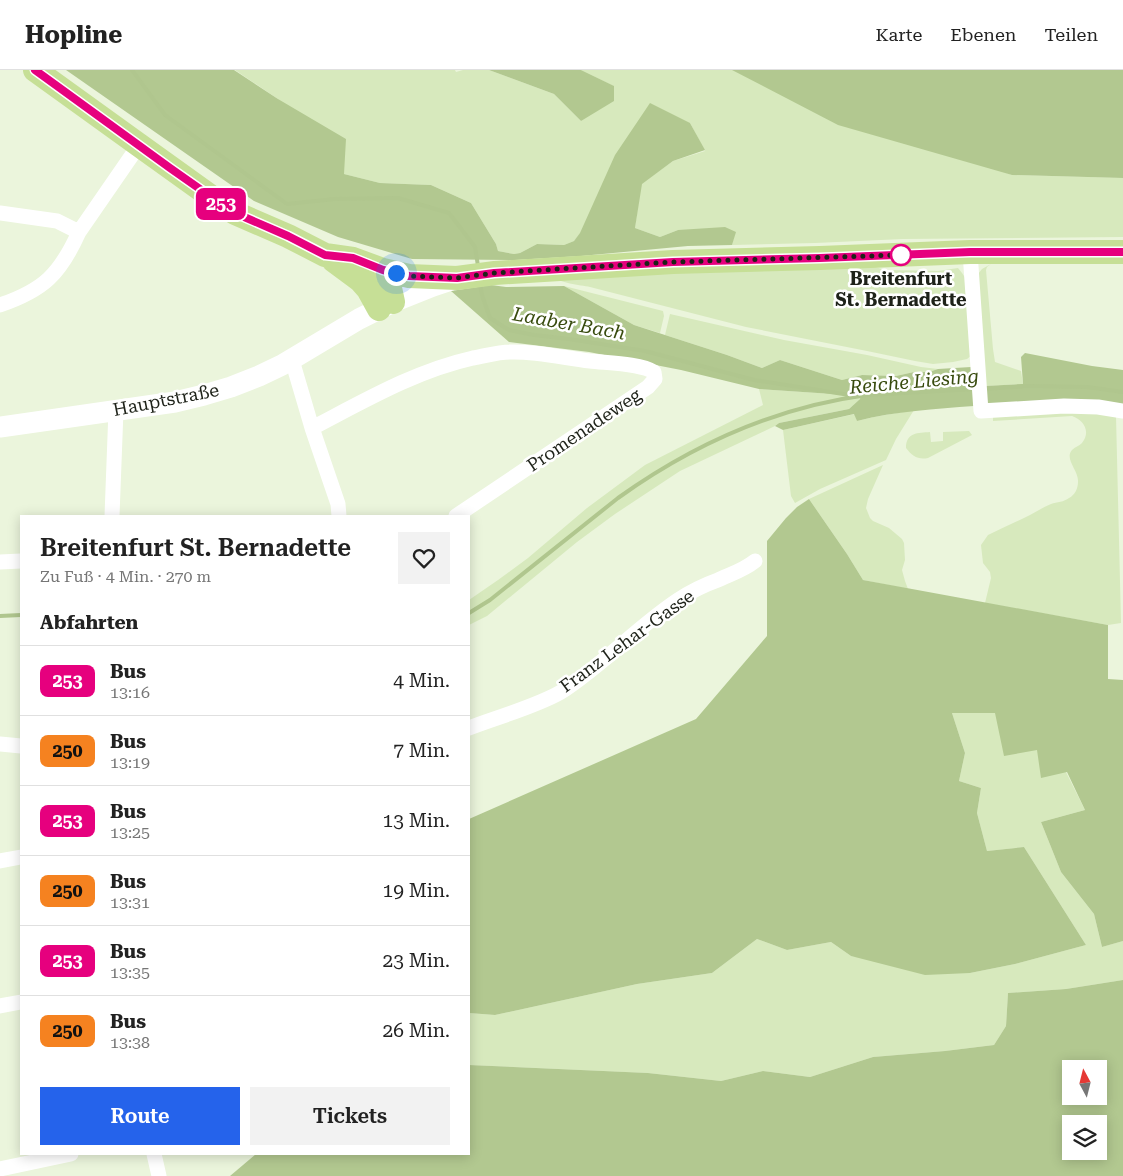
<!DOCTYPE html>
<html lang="de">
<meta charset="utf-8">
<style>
body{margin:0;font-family:"Roboto Serif",serif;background:#f2f2f2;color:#222;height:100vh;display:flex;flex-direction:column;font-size:19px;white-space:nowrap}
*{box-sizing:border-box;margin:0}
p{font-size:16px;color:#767676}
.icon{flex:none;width:28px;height:28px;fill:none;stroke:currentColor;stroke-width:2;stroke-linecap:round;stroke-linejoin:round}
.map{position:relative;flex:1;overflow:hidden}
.side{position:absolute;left:20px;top:445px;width:450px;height:640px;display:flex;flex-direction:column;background:#fff;border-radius:0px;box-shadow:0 2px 12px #0003}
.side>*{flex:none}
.badge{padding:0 10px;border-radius:8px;font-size:18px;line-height:32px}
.needle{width:32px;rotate:353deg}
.controls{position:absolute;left:1062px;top:990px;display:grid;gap:10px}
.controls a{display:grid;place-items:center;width:45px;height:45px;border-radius:0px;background:#fff;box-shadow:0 2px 12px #0003;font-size:25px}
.you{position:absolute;width:25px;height:25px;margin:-12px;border:4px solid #fff;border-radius:50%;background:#1a73e8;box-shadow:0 0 0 8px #1a73e833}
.map>.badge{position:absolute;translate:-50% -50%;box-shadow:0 0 0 2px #fff}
h2{padding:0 20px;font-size:19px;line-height:45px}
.round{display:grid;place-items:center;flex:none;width:52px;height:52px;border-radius:0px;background:#f2f2f2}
.overview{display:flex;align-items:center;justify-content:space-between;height:85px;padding:0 20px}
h1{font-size:24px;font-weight:600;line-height:38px}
.button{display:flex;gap:10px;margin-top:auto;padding:10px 20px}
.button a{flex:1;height:58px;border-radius:0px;background:#2563eb;color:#fff;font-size:20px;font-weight:600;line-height:58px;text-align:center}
.button a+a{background:#f2f2f2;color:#222}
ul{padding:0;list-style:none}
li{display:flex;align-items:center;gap:15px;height:70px;padding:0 20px;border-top:1px solid #e0e0e0}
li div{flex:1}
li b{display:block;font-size:19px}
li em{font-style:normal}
li .badge{min-width:55px;font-weight:700;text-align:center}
header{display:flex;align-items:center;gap:30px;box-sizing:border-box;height:70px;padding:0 25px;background:#fff;border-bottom:1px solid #e0e0e0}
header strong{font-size:24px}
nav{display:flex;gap:28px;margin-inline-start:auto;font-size:18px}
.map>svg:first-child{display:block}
.green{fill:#d7e9bd}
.forest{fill:#b2c890;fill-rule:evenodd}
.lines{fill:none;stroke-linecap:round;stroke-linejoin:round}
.stream{stroke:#b0c68e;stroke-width:4}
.street{stroke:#fff;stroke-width:15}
.secondary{stroke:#fff;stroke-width:21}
.primary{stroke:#c6df96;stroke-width:24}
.line-casing{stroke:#fff;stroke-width:11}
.line{stroke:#e6007e;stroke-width:8}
.walk{stroke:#1e2219;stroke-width:5;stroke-dasharray:0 9}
.stop-dot{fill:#fff;stroke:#e6007e;stroke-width:2.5}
.labels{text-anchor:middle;stroke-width:5;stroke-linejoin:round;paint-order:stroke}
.stop-label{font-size:18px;font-weight:bold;fill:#1e2219;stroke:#fff}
.street-label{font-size:18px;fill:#1e2219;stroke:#fff}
.water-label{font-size:19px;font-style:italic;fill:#384b0e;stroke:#fff}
</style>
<header>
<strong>Hopline</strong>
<nav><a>Karte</a><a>Ebenen</a><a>Teilen</a></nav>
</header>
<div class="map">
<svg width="1123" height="1106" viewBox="0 0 1123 1106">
<rect width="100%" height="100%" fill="#ebf5dc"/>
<path class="green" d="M235,0H455L456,2L463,0H489L554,24L581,51L613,16L581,0H734L1012,105L1123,108V167L903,169L815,173L732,175L735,162L678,160L660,167L635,158L641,114L673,91L705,81L690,53L574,171L564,175L537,174L520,183L514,184L498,181L496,174L471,133L431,115L380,113L344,104L278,29Z
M991,194L987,197L986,200L993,279L995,292L1021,301L1023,314L985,316L978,204L982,199Z
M871,196L886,200L938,201L958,198L962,203L966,209L972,285L967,289L953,292L933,294L915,291L867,281L746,257L590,217C580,215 559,213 552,206Z
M564,216L663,241L664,246L660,263L634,255Z
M670,244L784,270L867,285L921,297L938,299L929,302H914L896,306L862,305L842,310L780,290L762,298L727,285L665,265Z
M759,319L847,325L862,324L860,329L849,339L779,353L775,356L680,401L615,444L577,472L487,546L469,555V530L498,510L528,488L587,438L645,395L763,335Z
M914,340L896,369L886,390L820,419L795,433L791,426L783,360L855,344L857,351L874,347Z
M1070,340L1116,346L1121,553L1108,555L985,533L991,508L990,502L983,493L981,475L988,465C1002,458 1016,452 1030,445C1037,441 1044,437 1051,434C1057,432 1064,432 1069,428C1075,425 1078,418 1078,412C1079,401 1064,389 1072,380C1075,377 1079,376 1082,373C1091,362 1084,350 1072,346L993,351V346Z
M969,361L972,365L928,388C918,390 912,386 906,378C906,362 918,363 930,362L931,372L943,371V362Z
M883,395L868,429L866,438L870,448L873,451L889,458L902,469L904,473L905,490L902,500L905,511L908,519L863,510L847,484L809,429Z
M952,643H996L1037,680L1066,702L1085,740L1041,752L1061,802L1094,844L1102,877L1123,871V910L1066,919L1008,923L1006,956L994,975L945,981L873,987L810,1007L763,1001L721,1011L648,1003L469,995V943L495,945L637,914L712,903L757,869L787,880L831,872L851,886L970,903L1015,894L1086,875L1024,777L987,781L977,743L981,718L959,711L965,683Z"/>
<path class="forest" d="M66,0H234L278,29L346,69L344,104L380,113L431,115L471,133L496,174L498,181L514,184L520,183L537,174L564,175L574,171L580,163L615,85L650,33L690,53L705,80L673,91L642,114L635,158L660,167L678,160L725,157L736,162L732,175L688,176L581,186L515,190L412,189L338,167L254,131Z
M489,0H581L614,16V31L581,51L554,24Z
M732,0H1123V108L1012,105L838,55Z
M491,215L506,217L564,216L634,255L727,285L762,298L780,290L842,310L862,305L896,306L914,302H929L938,299L971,297L974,336C935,339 896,341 857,351L854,344L783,360L775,356L779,353L849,339L860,329L861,324L847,325L759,319L681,300L589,282L509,272L451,221Z
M1025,283L1092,296L1123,300V337L987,335L985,316L1023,314L1021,287Z
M809,429L847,484L863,510L1108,555V609L1123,610V871L1102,877L1094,844L1061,802L1041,752L1085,740L1067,702L1041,708L1037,680L1004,686L995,643H952L965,683L959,711L981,718L977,743L987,781L1024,777L1086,875L1015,894L970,903L925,905L851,886L831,872L787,880L757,869L712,903L637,914L495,945L469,943V749L696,649L767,566V471L786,448L797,437Z
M1123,910V1106H230L256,1084H469V995L648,1003L721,1011L763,1001L810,1007L873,987L945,981L994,975L1006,956L1008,923L1066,919ZM1071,999H1099V1026H1071ZM1071,1054H1099V1081H1071Z"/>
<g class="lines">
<path class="stream" d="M132,0L165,45L287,134L335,129L398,128L449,143L475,177L478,196
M480,213L482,225L490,248L509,260L534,265L569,269L645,281L754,310L856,326
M983,319L1028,316L1087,317L1123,322
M469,543L490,530L618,428C692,375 777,337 867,325L976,319
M0,546L21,545"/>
<path class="street" d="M0,143L57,151L79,162L139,75
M970,182L981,341L1064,336L1098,337L1123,341
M0,235C44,220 60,204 79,162
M292,290L312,358L338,434L339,446
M312,358C364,331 415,301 473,288C485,286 498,282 510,282C537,281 564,288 590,291C606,293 640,293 654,302L655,309L648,317L456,446
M112,446L116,340
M0,492L21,491
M469,658C497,647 535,637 561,622C603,595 636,558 678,530C690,522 704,515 718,510C731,504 744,500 755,491
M0,674L21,676
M0,791L21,787
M0,936L21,932
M154,1084L159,1106
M0,1099L71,1084"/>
<path class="secondary" d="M0,357L175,332L204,325L231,317L259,306L282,295L359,249L393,232L433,216L454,209"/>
<path class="primary" d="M35,0L139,75L217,131L235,143L288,166L325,185L353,189L383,200L409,206L457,208L495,203L673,192L820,188L970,182H1123
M333,190L360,210L368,219L379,239
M383,200L390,218L393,232"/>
</g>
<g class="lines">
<defs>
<path id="line" d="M35,0L170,98L217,131L235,143L288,166L325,185L353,188L383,200L409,206L457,208L494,203L673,192L820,188L970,182H1123"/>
</defs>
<use href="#line" class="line-casing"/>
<use href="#line" class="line"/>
<path class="walk" d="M396,203L409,206L457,208L494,203L673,192L901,185"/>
</g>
<circle class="stop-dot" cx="901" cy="185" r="10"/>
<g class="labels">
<g class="stop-label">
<text x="901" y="215">Breitenfurt<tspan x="901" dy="21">St. Bernadette</tspan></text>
</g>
<g class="street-label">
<text transform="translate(166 330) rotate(-11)" y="6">Hauptstraße</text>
<text transform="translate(584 360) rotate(-34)" y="6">Promenadeweg</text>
<text transform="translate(627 571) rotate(-36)" y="6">Franz Lehar-Gasse</text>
</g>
<g class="water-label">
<text transform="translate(569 253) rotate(10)" y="7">Laaber Bach</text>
<text transform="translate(914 311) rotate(-5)" y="7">Reiche Liesing</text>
</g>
</g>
</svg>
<div class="controls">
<a><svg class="needle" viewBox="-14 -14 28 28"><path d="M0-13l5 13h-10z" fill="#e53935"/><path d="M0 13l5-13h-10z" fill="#767676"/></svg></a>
<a><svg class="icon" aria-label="layers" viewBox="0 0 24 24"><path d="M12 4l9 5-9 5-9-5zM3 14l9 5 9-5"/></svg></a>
</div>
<div class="you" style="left:396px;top:203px"></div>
<b class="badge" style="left:221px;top:134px;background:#e6007e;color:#fff">253</b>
<section class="side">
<div class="overview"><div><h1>Breitenfurt St. Bernadette</h1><p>Zu Fuß · 4 Min. · 270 m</p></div><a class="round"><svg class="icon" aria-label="heart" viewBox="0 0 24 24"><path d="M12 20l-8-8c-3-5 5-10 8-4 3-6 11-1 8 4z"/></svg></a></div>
<h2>Abfahrten</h2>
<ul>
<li><span class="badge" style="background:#e6007e;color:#fff">253</span><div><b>Bus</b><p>13:16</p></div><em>4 Min.</em></li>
<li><span class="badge" style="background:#f58220;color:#111">250</span><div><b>Bus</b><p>13:19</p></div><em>7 Min.</em></li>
<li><span class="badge" style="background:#e6007e;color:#fff">253</span><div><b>Bus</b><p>13:25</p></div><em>13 Min.</em></li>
<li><span class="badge" style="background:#f58220;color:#111">250</span><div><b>Bus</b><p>13:31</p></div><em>19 Min.</em></li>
<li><span class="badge" style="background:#e6007e;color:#fff">253</span><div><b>Bus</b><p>13:35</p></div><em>23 Min.</em></li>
<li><span class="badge" style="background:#f58220;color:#111">250</span><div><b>Bus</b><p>13:38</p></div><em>26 Min.</em></li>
</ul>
<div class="button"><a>Route</a><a>Tickets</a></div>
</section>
</div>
